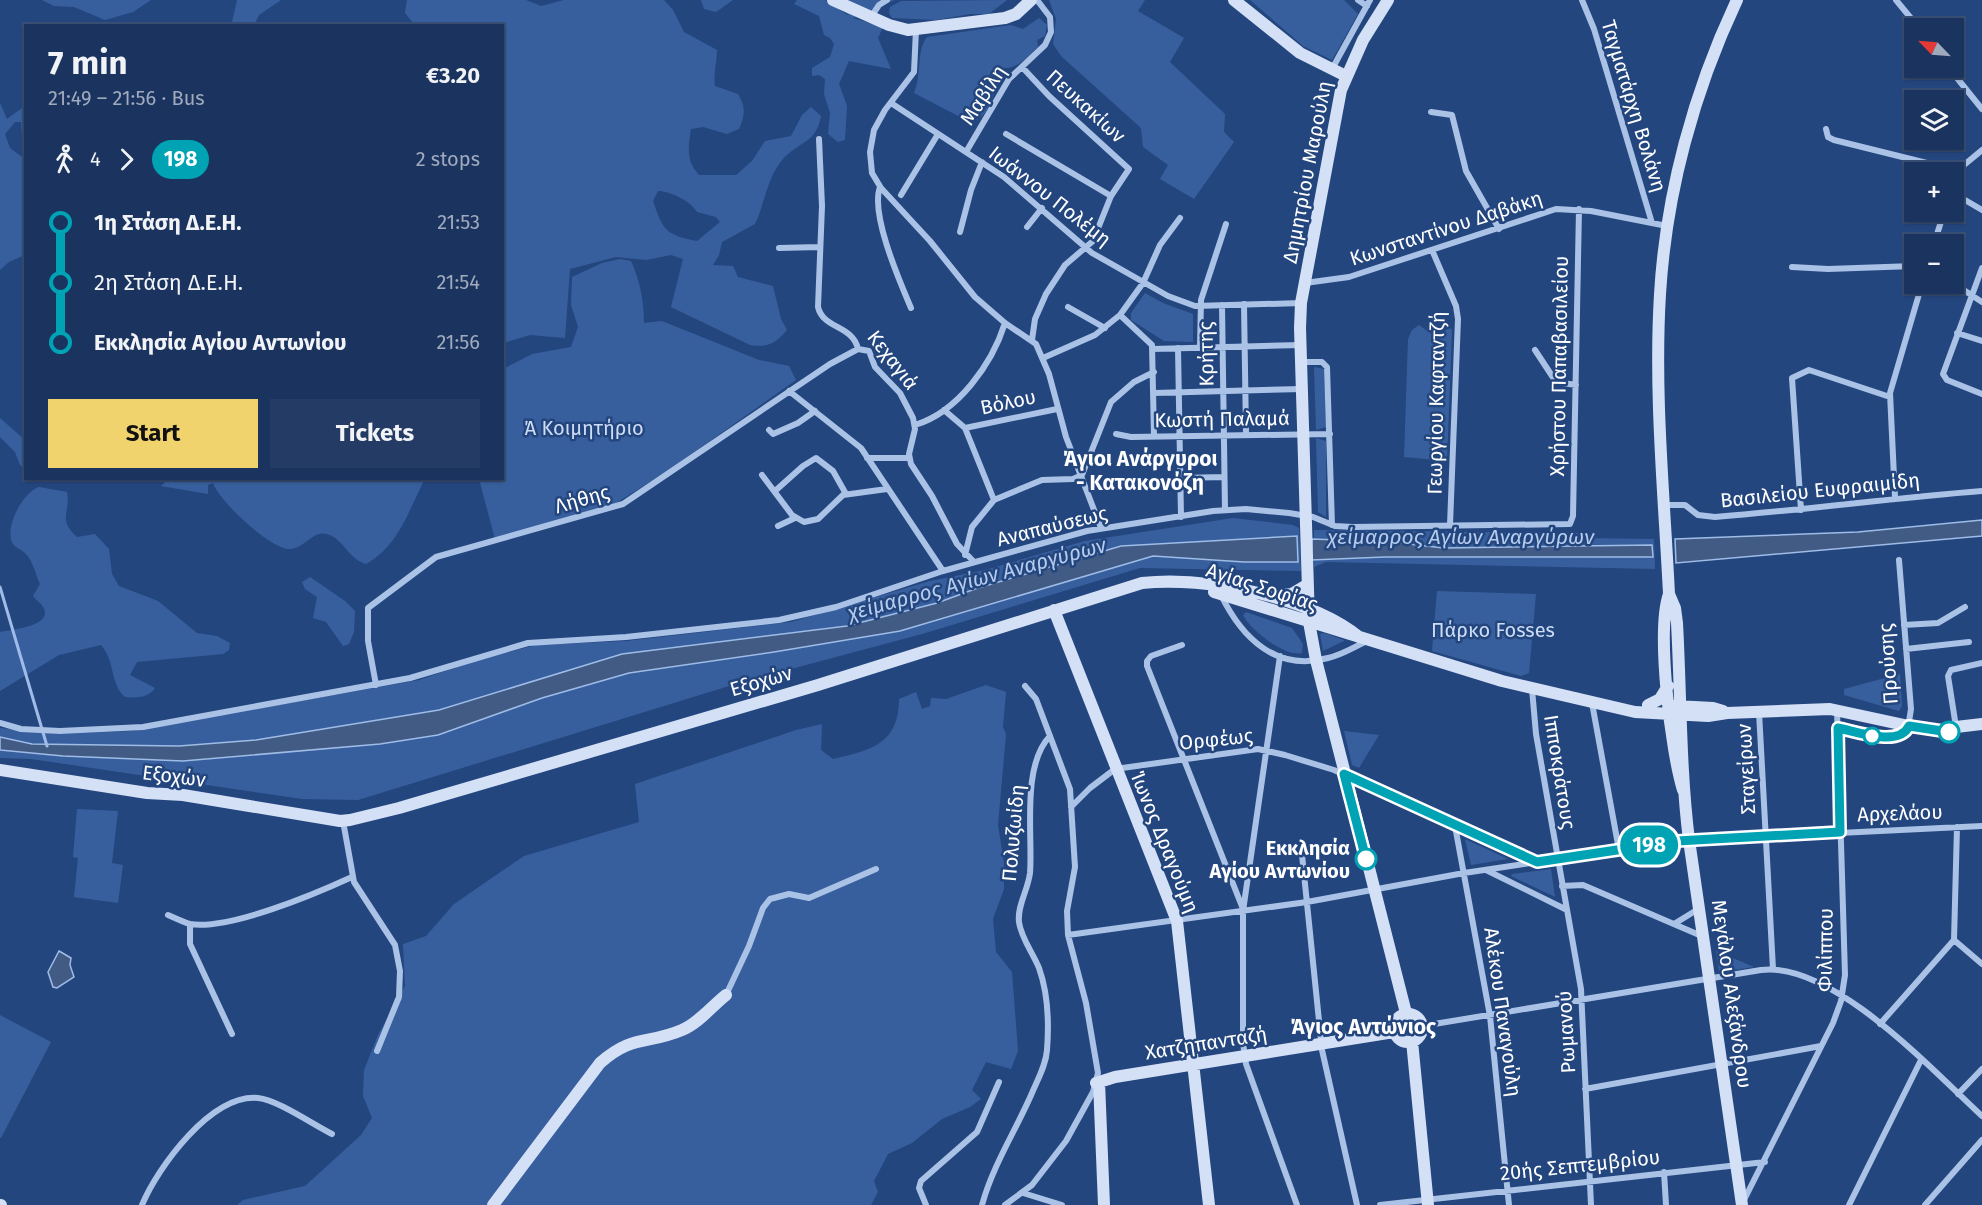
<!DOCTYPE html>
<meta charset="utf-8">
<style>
body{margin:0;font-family:"Fira Sans",sans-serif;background:#243c65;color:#f1f3f6;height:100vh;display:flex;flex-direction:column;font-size:22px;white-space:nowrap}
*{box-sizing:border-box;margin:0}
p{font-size:20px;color:#a0aabd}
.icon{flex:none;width:33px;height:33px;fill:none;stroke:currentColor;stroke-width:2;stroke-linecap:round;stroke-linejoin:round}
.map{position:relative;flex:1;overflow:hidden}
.drawer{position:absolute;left:24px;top:24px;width:480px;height:456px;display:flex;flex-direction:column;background:#1b345f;border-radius:0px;box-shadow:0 2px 4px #0004,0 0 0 2px #394f74}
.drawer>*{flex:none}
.badge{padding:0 12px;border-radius:20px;font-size:21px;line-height:39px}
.needle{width:39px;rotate:295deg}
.tools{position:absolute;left:1904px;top:18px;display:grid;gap:12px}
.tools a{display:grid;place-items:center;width:60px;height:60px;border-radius:0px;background:#1b345f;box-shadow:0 2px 4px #0004,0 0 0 2px #394f74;font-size:30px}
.map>.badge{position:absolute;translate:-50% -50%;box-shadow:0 0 0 3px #fff}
.legs{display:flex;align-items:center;gap:9px;height:66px;padding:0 24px;font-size:20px}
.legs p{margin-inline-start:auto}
.headline{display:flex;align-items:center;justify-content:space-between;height:102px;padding:0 24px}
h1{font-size:33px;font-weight:700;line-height:45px}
.action{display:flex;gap:12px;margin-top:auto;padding:12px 24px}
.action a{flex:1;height:69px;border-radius:0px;background:#f1d36e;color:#111;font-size:24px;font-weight:700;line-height:69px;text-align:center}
.action a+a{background:#243c65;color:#f1f3f6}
ul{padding:0 24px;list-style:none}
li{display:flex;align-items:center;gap:21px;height:60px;font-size:22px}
li i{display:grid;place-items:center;width:9px;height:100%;margin:0 8px;background:currentColor}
li i::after{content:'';width:15px;height:15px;margin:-8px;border:4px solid;border-radius:50%;background:#1b345f}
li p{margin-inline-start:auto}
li:first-child i{background:linear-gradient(#0000 50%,currentColor 0)}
li:last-child i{background:linear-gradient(currentColor 50%,#0000 0)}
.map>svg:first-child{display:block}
.green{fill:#385f9d;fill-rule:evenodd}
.water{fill:#425b84;stroke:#9ebce7;stroke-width:1.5}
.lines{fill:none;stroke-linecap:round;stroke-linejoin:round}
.stream{stroke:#9ebce7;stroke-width:3}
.street{stroke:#aac2e6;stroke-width:6}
.secondary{stroke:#d4e0f6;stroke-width:12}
.line-1-casing{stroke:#fff;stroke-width:14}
.line-1{stroke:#00a3b4;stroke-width:9}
.stop-1-dot{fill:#fff;stroke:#00a3b4;stroke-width:3}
.labels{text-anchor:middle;stroke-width:5;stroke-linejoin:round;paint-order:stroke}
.street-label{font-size:20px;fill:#fff;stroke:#24467f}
.park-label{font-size:20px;fill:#cdddf5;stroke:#24467f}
.stop-label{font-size:20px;font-weight:bold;fill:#fff;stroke:#24467f;text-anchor:end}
.neighbourhood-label{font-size:21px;font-weight:bold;fill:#fff;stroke:#24467f}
.water-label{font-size:21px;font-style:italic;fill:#b5ccee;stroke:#24467f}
</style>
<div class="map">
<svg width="1982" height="1205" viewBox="0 0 1982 1205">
<rect width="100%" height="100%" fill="#24467f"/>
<path class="green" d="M42,0H151L133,12L105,20L74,7L54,6Z
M237,0H281L259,15L254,25H227L232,22Z
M407,0H526L541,6L564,0H664L673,10L684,32L717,50C717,63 713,73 715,86L738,94C746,107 745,115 739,129L727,134L703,127L691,129C688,148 686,161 699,175H736L752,161L765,141L791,136L802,115L811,107L821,116C816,144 799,141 783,159C767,177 765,203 755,224L722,242L719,255L713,265L733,266L738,277L773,286L781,319L787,330C776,343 768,348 750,345L671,307L683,259L671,255L646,260L616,257L570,269L565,338L530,335L503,343L502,26L412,25L414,24L405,13ZM658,191C670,191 691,201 697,212L716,217L720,222L697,241C666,235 663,231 653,201Z
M701,0H733L716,12L704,9Z
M797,0H825L849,16L834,0H895L853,18L883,27L878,38L891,69L849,61L839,84L847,106L845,140L838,142L828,134L830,113L824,94L825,79L819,75L812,76V68L830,57L834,44L830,38L824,35L819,16L794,4Z
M1007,0L989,14H970L937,20L892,18L889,13L890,7L901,1Z
M1049,0H1145L1138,11L1184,38L1170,62L1225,114L1224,132L1234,142L1194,199L1160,179L1168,165L1143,147L1141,128L1061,56L1053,44L1056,19Z
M1250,0H1344L1358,14L1332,60L1303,46Z
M1039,18L1047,25L1045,36L1037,40L1038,47C1027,57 1018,69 1003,68C992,86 996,108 977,120L964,119L914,93C922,75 916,51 927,37L1011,25L1023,29Z
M0,103L7,119L26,105L25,136H22L21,122H15L5,134L10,148L25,159V255L9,262L0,270Z
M620,259L631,261C640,281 644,301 644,323L662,321L759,360L789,366L796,380L669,470L616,503L495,539L479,479L502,478L503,369L532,354L571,347L578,327L571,305L572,277L602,263Z
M1145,293L1163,303L1193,314V342L1164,341L1131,320V313Z
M1419,325L1434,336L1441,335L1449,327L1452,330L1447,461L1404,457L1408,339L1412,330Z
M1314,367L1324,369L1326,427L1316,430Z
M0,418L25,440V470L20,465L15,452L0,437Z
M1316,438L1326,441V517L1318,512Z
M169,478H425V479C408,510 400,545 366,564C347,558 344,539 327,534C313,530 305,548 290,549C271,550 219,501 213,483L208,485V494L161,486Z
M39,487L67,492C71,513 57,519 77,537L95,534L109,549L112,574L119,586L158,601L197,633L217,636L230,643L229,650L223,654L137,662L130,675L155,688C149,698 136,698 125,697C110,684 115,660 101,645L59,655L0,691V632C10,630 55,626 43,607C41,603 36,600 33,596L40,584C36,576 33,561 26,554C22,549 15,549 12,542C5,526 23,492 39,487Z
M1233,518L1293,525L1299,528L1301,571L1140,568L922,634L742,682L358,800L302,799L31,759L0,758V728L58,734L131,731L419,680L475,661L536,645L626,641L791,622L930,581L985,570L1085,541Z
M1314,530L1580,533V538L1654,539L1655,569L1326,562L1314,567Z
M310,577L345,601L355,611L354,632L349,644L343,646L326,622L313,618L317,597L305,589L302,582Z
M1437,591L1536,594L1529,673L1521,676L1432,651Z
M1246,612L1292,628L1303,644L1302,653C1286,658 1249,629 1243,615Z
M1324,633L1344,640V641L1323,651L1320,634Z
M1900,674L1902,706L1899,711L1844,695V689Z
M986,685L1006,692L1003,727L1006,734L998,825L1004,863V889L993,919L996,952L1012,972L1018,1051L1011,1069L986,1062L972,1090L981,1099L970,1107L942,1119L912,1143L888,1154L874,1181L878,1192L871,1205H237L243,1200L305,1186L361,1135L372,1118L363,1096L364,1070L378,1035L405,986L403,944L426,936L454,904L524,856L639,822L635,784L796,730L822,724L821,750L833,759C871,750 899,744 899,699L916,692L922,709L930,706L931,698L946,699Z
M1344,731L1379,735L1359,768L1352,765Z
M77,809L118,811L112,863L123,865L118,903L74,897L78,858L73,857Z
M1465,839L1508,859L1471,865Z
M1551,869L1555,897L1511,876L1512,874Z
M1716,951L1754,967L1719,972Z
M0,1015L51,1042L1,1138H0Z
M1398 1027a10 10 0 1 1 20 0a10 10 0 1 1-20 0Z"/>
<path class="water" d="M1982,520V536L1676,563L1675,539L1858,532Z
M1297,536L1298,562H1244L1153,556L900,631L774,652L629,673L542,698L438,735L380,744L183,761L63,756L0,750V737L32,744L179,746L256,740L439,710L622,654L847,626L937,603L975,589L1121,546Z
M1312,539L1391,542L1444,548L1652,545L1653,557H1385L1311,560Z
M59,951L71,958L70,965L74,977L57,988L53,987L48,972Z"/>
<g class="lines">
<path class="stream" d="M0,587L47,746"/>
<path class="street" d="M1358,0L1367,6
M1582,0L1594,29L1652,223
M1896,0L1919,28
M871,17L879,5L887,0
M916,30L914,72L885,110L874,130L870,152L872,173L881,188L930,241L975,297L1005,323L1036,344L1049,374L1066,437L1101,528
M1022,67L1049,96L1129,169L1111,196L1093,241L1065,265L1046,294L1035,319L1032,340
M1949,68L1982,109
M1332,69L1370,0
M891,103L1004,177L1092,253L1168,296L1195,306L1301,303
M1431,112L1452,115L1466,171L1499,229
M1826,129L1828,137L1834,140L1959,171
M1006,134L1111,196
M819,139L822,206L818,307C823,329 853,325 858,349
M966,152L1009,79L1045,45L1051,32L1050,17L1037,0
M1953,182L1964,165L1982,150
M880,187C870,214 900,282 911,308
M901,195L938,134
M1965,200L1982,210
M1027,227L1042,208
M960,232L971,190L982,162
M1934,244L1944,212
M779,248L819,247
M1432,250L1456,306L1458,319L1450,525
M1792,267L1828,269L1914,266
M1982,268L1943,374L1947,380L1982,394
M1305,283L1349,277L1556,209L1591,211L1667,226
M1953,283L1982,302
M1244,304L1246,434
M1222,305L1225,510
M1068,307L1105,328
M1120,315L1152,345L1154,436
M1957,333L1982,341
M1178,348L1181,517
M1200,348L1201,300L1226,224
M1153,349L1301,345
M1535,350L1556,382L1576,385
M1043,358L1095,335L1120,315L1143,283L1160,245L1180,218
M1301,362H1322L1327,367L1332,525
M789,391L861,448L943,571
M1154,393L1302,389
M944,410L965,428L994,500
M915,425C958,412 992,364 1005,323
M965,428L1057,409
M769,430L773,434L798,423L815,411
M1116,434L1131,437L1330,434
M867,458H909
M762,475L792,515L804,522L818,519L843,495L887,489
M1180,478L1224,477
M775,491L803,466L816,458L833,471L846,494
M1895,498L1890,393L1922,284
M1665,505H1685L1698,515L1715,517C1804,510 1893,498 1982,491
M1801,510L1792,378L1809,370L1890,397
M778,526L795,518
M965,555L972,527L994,500L1042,480L1073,479L1082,475L1111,402L1134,382L1154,372
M1221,595C1242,638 1276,672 1328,658C1342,655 1354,647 1367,641
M1904,625L1938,623L1965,607
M1182,645L1151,656L1147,661V666L1243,909
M1906,649L1969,642
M1280,656L1243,911V1043L1246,1064L1297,1205
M376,685L368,641V608L436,557L623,504L830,364L858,349L869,351L875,367L900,393L913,418L915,429L909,454L911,464L932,496L957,544L974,562
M1532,689L1536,734L1581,989L1591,1205
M1592,703L1619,850
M1759,712L1773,969
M0,723L21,729L60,731L143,727L410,678L528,643L626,637L779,620L836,607L943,571L1087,531L1213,511L1246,509L1289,513L1313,517L1335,526L1353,527L1570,524L1573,516L1579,209
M1956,727L1948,676L1951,670L1982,663
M1837,728C1858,732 1892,748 1908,728L1911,709L1899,560
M1071,807L1090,788L1115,769L1258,749L1285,755L1334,770L1536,862
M343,821L354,882L395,945L400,971L399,997L377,1051
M1455,826L1490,1016L1509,1205
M1301,845L1322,1050L1357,1205
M1486,870L1567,910
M1562,886L1583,885L1704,937
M168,915C175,918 183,922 190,924C230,930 315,894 352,877
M190,924V944L232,1034
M1674,924L1700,908
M1068,935L1307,902L1464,873L1677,841L1982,826
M1954,940L1982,964
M726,995L749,946L763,908L770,899L789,894L809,898L876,869
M1880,1024L1954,940L1957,827
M1422,1026L1761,970C1832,961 1932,1070 1982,1116
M1585,1089L1821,1046
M1958,1094L1982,1069
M1664,1172L1666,1205
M1023,1193L1062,1205
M1743,1202L1833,1023L1841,1001L1845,975L1837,710
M142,1205C158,1167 211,1094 258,1098C278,1100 312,1124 332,1134
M926,1205L919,1188L921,1181L977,1132L999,1082
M982,1205C993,1165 1016,1130 1032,1093C1038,1079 1046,1065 1047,1050C1049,1024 1048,993 1039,968C1033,953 1021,938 1019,922C1017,906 1028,890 1030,873C1033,836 1021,766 1050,736
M1005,1205L1032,1185L1066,1141L1093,1092L1098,1073L1086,1003L1068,935L1067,911L1075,867L1070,789L1036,699L1025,686
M1380,1205L1765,1162
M1849,1205L1921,1060
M1925,1205L1982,1140"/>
<path class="secondary" d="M833,0L889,25L908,30L1005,18L1016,14L1031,0
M1234,0L1300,53L1346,76
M1388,0L1363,40L1341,90L1301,303L1300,328L1309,622L1316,660L1406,1013
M1214,592L1502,681L1635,712L1708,716L1727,713L1830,709L1909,726L1949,732L1956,727L1982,724
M1669,594L1675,608L1677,623C1681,695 1680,768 1689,840L1742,1205
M1275,596L1292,594L1307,585
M1054,610L1177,921L1209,1205
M1648,705L1660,699L1668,686
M1675,706L1713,708L1723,711
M0,770L147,793L183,795L340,821L350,820L399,808L818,685L1142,583C1205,576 1309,597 1359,637
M1683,790C1671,751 1656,631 1669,594C1664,494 1654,393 1660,294C1666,193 1694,91 1737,0
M1394 1028a14 14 0 1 1 28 0a14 14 0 1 1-28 0Z
M1412,1041L1428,1205
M1099,1082L1104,1205
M1096,1083L1115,1077L1394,1032
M0,1205H1
M493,1205L600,1063C633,1034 647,1045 682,1030C699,1023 712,1006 726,995"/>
</g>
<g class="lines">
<defs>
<path id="line-1" d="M1366,859L1344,774L1537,862L1677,841L1840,832L1838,728C1855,731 1899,748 1909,726L1949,732"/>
</defs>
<use href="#line-1" class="line-1-casing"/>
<use href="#line-1" class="line-1"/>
</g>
<g class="stop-1-dot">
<circle cx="1949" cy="732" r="10"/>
<circle cx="1872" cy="736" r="8"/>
<circle cx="1366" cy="859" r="10"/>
</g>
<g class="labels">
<g class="street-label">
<text transform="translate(983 95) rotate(-57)" y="7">Μαβίλη</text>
<text transform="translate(1086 106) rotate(42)" y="7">Πευκακίων</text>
<text transform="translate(1634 106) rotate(73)" y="7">Ταγματάρχη Βολάνη</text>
<text transform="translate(1307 172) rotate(-79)" y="7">Δημητρίου Μαρούλη</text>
<text transform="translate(1050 196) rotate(38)" y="7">Ιωάννου Πολέμη</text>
<text transform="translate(1446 228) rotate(-18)" y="7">Κωνσταντίνου Δαβάκη</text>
<text transform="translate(1206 354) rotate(-91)" y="7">Κρήτης</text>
<text transform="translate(893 360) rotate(52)" y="7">Κεχαγιά</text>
<text transform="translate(1559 366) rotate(-89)" y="7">Χρήστου Παπαβασιλείου</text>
<text transform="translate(1008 402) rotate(-12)" y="7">Βόλου</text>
<text transform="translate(1436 403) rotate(-89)" y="7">Γεωργίου Καφταντζή</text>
<text transform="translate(1222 419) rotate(-1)" y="7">Κωστή Παλαμά</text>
<text transform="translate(1820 490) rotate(-6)" y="7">Βασιλείου Ευφραιμίδη</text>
<text transform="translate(582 499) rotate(-16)" y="7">Λήθης</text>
<text transform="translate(1052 526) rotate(-14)" y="7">Αναπαύσεως</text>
<text transform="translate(1262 587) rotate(18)" y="7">Αγίας Σοφίας</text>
<text transform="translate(1888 664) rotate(-94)" y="7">Προύσης</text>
<text transform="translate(761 681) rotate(-16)" y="7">Εξοχών</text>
<text transform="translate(1216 739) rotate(-6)" y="7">Ορφέως</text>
<text transform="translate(1746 769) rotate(-93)" y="7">Σταγείρων</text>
<text transform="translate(1560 772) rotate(81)" y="7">Ιπποκράτους</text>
<text transform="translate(174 776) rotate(7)" y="7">Εξοχών</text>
<text transform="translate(1900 813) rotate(-2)" y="7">Αρχελάου</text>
<text transform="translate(1013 833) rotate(-85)" y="7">Πολυζωίδη</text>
<text transform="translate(1165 842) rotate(68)" y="7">Ίωνος Δραγούμη</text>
<text transform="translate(1825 950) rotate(-89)" y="7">Φιλίππου</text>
<text transform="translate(1732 994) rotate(82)" y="7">Μεγάλου Αλεξάνδρου</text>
<text transform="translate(1503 1012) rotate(82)" y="7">Αλέκου Παναγούλη</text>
<text transform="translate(1566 1032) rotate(-93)" y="7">Ρωμανού</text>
<text transform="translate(1206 1043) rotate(-9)" y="7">Χατζηπανταζή</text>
<text transform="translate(1580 1165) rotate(-6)" y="7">20ής Σεπτεμβρίου</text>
</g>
<g class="park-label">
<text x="584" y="435">Ά Κοιμητήριο</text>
<text x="1493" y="637">Πάρκο Fosses</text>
</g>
<g class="stop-label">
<text x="1350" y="855">Εκκλησία<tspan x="1350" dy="23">Αγίου Αντωνίου</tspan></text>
</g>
<g class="neighbourhood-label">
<text x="1140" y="466">Άγιοι Ανάργυροι<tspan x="1140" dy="24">- Κατακονόζη</tspan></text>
<text x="1363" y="1034">Άγιος Αντώνιος</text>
</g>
<g class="water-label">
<text x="1461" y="544">χείμαρρος Αγίων Αναργύρων</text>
<text transform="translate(977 579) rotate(-15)" y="7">χείμαρρος Αγίων Αναργύρων</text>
</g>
</g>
</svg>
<div class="tools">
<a><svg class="needle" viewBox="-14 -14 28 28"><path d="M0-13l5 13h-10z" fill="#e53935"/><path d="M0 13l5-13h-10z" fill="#a0aabd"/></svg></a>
<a><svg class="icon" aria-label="layers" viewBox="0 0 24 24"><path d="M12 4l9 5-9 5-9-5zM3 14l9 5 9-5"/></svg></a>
<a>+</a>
<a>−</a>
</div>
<b class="badge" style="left:1649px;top:845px;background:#00a3b4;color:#fff">198</b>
<section class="drawer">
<div class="headline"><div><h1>7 min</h1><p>21:49 – 21:56 · Bus</p></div><b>€3.20</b></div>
<div class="legs"><svg class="icon" aria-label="walk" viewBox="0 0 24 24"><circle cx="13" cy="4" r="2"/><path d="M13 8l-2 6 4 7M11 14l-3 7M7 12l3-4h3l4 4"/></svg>4<svg class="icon" aria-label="forward" viewBox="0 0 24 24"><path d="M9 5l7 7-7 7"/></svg><b class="badge" style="background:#00a3b4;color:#fff">198</b><p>2 stops</p></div>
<ul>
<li><i style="color:#00a3b4"></i><b>1η Στάση Δ.Ε.Η.</b><p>21:53</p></li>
<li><i style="color:#00a3b4"></i><span>2η Στάση Δ.Ε.Η.</span><p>21:54</p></li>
<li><i style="color:#00a3b4"></i><b>Εκκλησία Αγίου Αντωνίου</b><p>21:56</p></li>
</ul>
<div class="action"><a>Start</a><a>Tickets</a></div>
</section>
</div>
